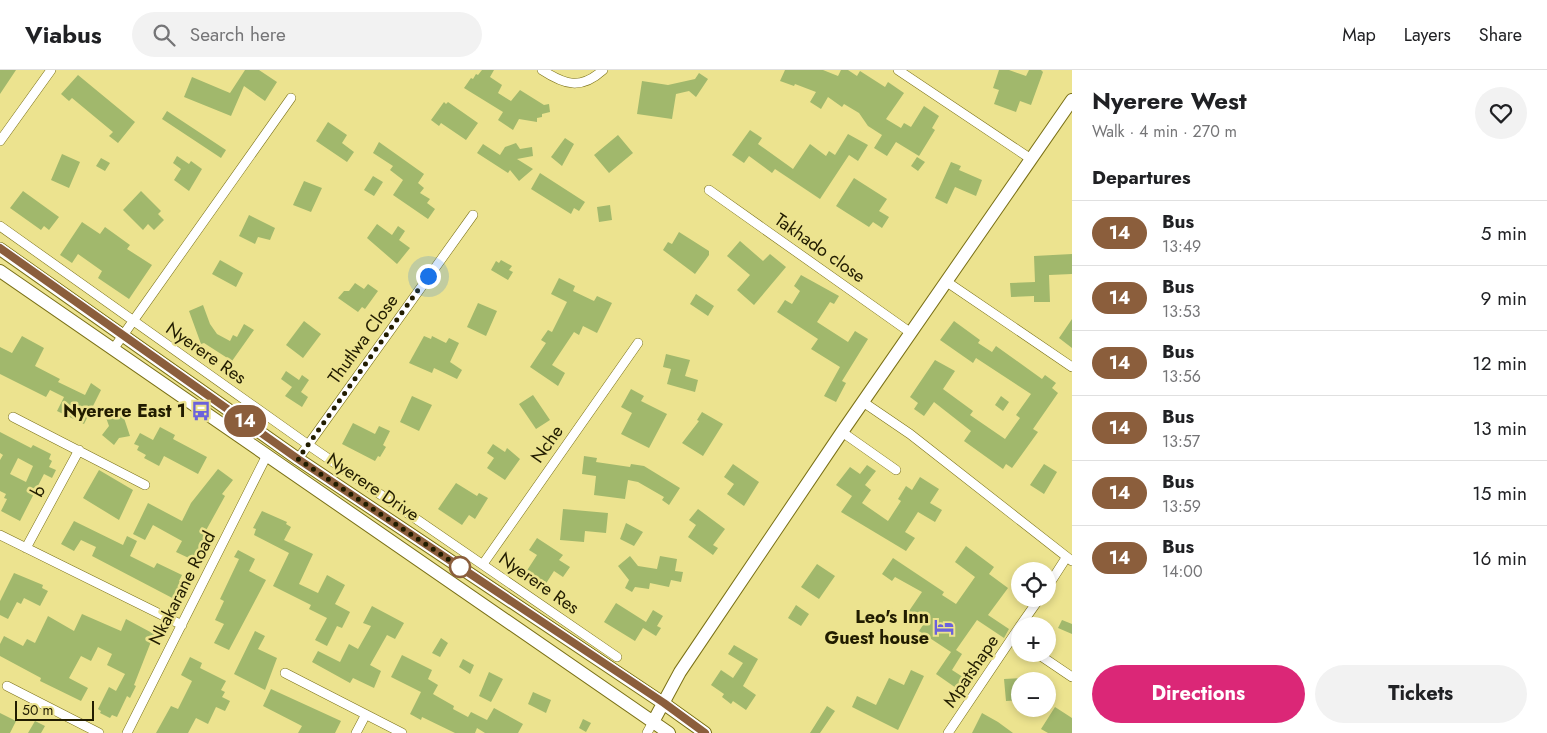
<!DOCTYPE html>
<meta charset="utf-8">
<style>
body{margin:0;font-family:Jost,sans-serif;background:#f2f2f2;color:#202124;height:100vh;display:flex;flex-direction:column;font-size:19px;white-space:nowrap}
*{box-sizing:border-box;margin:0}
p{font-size:16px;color:#757577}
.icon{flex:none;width:28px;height:28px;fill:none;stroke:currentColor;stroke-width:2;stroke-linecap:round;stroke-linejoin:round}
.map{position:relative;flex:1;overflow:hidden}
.details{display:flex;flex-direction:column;background:#fff;width:475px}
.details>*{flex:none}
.badge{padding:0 10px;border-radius:16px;font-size:18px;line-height:32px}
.fabs{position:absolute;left:1011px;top:492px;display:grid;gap:10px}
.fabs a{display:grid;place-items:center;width:45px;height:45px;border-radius:50%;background:#fff;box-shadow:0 2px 8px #0003;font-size:25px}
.scale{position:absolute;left:15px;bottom:12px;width:79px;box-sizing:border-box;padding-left:5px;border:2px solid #211c00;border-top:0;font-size:14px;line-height:18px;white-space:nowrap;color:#211c00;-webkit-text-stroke:4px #ece38f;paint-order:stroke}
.you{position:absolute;width:25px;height:25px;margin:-12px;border:4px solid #fff;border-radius:50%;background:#1a73e8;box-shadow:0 0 0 8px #1a73e833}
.map>.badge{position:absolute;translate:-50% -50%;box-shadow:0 0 0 2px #fff}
h2{padding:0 20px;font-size:19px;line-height:45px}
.round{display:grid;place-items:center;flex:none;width:52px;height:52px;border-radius:26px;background:#f2f2f2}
.headline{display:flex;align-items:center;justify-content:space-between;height:85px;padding:0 20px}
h1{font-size:24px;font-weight:700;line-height:38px}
.button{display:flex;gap:10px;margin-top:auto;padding:10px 20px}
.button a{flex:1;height:58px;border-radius:30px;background:#db2777;color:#fff;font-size:20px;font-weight:700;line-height:58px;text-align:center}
.button a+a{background:#f2f2f2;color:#202124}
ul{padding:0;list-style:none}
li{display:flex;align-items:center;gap:15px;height:65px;padding:0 20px;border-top:1px solid #e0e0e0}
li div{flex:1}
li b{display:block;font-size:19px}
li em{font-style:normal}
li .badge{min-width:55px;font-weight:700;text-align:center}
header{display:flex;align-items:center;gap:30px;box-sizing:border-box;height:70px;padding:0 25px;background:#fff;border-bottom:1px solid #e0e0e0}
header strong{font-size:24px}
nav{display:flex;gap:28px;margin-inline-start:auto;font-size:18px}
.search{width:350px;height:45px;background:#f2f2f2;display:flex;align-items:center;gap:12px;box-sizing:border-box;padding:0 18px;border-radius:28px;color:#757577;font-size:19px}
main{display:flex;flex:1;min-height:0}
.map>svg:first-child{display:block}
.building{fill:#a1b86c;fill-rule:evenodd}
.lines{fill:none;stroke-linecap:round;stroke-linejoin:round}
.street-casing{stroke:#7a7016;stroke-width:10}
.secondary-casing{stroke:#7a7016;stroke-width:14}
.street{stroke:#fff;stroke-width:9}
.secondary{stroke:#fff;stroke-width:12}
.line-casing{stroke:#fff;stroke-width:11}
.line{stroke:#8b5e3c;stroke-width:8}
.walk{stroke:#211c00;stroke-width:5;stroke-dasharray:0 9}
.stop-dot{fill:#fff;stroke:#8b5e3c;stroke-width:2.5}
.labels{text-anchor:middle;stroke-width:5;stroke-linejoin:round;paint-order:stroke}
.street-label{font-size:18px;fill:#211c00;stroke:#ece38f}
.poi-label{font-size:18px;font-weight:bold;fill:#211c00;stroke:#ece38f;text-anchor:end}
</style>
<header>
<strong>Viabus</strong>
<div class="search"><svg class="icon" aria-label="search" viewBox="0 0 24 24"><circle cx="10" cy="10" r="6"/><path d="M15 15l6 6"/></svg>Search here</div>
<nav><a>Map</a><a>Layers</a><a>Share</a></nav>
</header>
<main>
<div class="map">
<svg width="1072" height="663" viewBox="0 0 1072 663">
<rect width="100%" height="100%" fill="#ece38f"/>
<path class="building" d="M0,0H16L0,24Z
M245,0H259L277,12L265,31L244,16L231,46L184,27L192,7L230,23Z
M482,0H494L490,7L502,15L498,23L511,31L520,20L544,35L549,34L550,42L542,44V47L537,48V52L519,49L513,60L498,50L503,42L464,18L471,8L473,9L476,4L478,5Z
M785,0H823L838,6L841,0H848L857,6L860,1L885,17L888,12L904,23L886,49L901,58L904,53L911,57L924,36L939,46L932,58L935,60L919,86L896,72L887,86L874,78L882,65L868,56L859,43L844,34L842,37L828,27L821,39L810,32L816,22L795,14L794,16L780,11Z
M999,0H1009L1026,6L1029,0H1041L1043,2L1031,35L1020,31L1016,42L994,34L999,20L993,18Z
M699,3L708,9L696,27L689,21L676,24L672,49L637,44L642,11L668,15L695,9Z
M78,5L135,52L118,73L109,66L113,62L72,28L69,31L61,24Z
M444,32L446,34L448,32L478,53L466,70L441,53L439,56L431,50Z
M167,41L226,80L221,88L162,49Z
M328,52L347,65L342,73L354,82L347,92L316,71Z
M750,60L762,68L758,74L793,99L810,74L826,86L829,81L835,85L848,64L868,75L858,91L849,85L820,129L775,99L772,103L749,86L744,93L732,85Z
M618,65L633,83L609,103L594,85Z
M565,68L574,74L562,96L551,87Z
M379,72L424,104L418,113L424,118L420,123L430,129L427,133L435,139L428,149L393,125L403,110L390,100L393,96L373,83Z
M516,73L520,79L532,77L533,86L517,89L533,99L519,111L510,100L508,103L477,83L483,74L500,85L505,77Z
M62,84L80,92L69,118L51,110Z
M177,86L189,94L191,91L202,99L189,121L174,110L181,99L173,93Z
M917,87L925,92L918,101L911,96Z
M101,88L110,93L105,101L96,96Z
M951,92L961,96L959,100L982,110L976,126L955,117L947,134L935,128Z
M540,103L585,132L579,141L574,138L571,144L531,119Z
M373,106L383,112L374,126L364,120Z
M854,108L887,129L879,141L889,147L882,158L873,152L869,157L836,136Z
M304,111L322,118L311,142L293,135Z
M23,121L59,147L49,160L44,156L41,160L10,138Z
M141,121L161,141L158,144L164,150L154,160L148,154L143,160L123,140Z
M610,135L612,150L599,152L597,137Z
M249,145L275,158L270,170L258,167L255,174L239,166Z
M82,152L100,164L105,157L130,175L127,179L152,195L129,229L98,208L102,201L78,184L72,193L60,185Z
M377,154L392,165L398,156L405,161L399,170L410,178L397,194L367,168Z
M679,162L709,181V185L695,204L663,180L668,172L672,174Z
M740,171L763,191L770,184L786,197L754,235L737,220L750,205L727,186Z
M1072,184V204L1049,205L1050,232H1034V226L1011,227L1010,213L1035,212L1034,186Z
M220,190L243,203L236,217L212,204Z
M501,190L512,196L509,200L513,202L508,210L491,200L496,191L499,193Z
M801,205L839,226L834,234L830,232L817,252L848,272L855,261L868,269L842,311L846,313L836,332L824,326L840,297L811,279L818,269L777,242L785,230L792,234L800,221L794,216Z
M559,208L575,216L573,221L594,231L597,226L612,233L597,263L583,256L579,265L574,262L552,295L565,303L558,316L530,297L546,273L541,270L548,260L552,262L567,232L551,224Z
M355,213L364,219L368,214L378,221L365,239L362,237L358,242L338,228L344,221H349Z
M696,224L714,236L708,246L690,234Z
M478,233L497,241L486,266L467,257Z
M203,235L210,254L217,264L230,271L233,265L237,267L244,254L254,260L232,291L204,273L201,274L189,241Z
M1072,249V278L1059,268Z
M304,251L321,264L303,288L286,275Z
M954,251L980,270L978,273L992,282L996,276L1042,309L1045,305L1056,313L1052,318L1058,323L1033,359L1038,362L1012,398L1006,394L1003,399L964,371L971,361L934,332L924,346L914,339L918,333L910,327L935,290L955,301L943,319L973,341L970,345L1005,369L1020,348L1016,345L1031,324L976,288L973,293L940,270Z
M22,266L44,278L35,296L60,309L58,312L85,325L91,313L101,320L84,354L57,341L64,327L50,320L46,327L0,304V277L12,283Z
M424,266L431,269L432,266L446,273L449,268L459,273L450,292L462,300L457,309L434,298L432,303L409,293Z
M666,284L690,290L685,306L698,310L695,322L667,314L671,299L663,297Z
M286,301L299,310L302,305L309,310L301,322L308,327L302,337L285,326L292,317L281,309Z
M631,319L644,326L641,331L667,344L649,378L621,364L632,343L621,337Z
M533,325L550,350L536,359L519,334Z
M412,326L432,335L419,361L400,352Z
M1001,326L1009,332L1003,341L995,335Z
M120,336L130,366L119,368L114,375L102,365L109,356L104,342Z
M702,342L723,354L703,386L682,373L699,351L697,350Z
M353,353L375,364L379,356L390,361L383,375L386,377L380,387L378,386L375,391L342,374Z
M160,357L175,365L173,369L207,387L198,404L164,386L159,396L144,388L146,385L137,380L139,376L134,374L140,363L153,370Z
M0,362L31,378L33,375L51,384L49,389L52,391L49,397L56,400L52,408L44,404L20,451L1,441L7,429L4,428L6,424L0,421V390L3,385L0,383ZM18,388L33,396L26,412L10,404Z
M493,374L505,382L507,378L520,389L505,410L487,398L494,388L487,383Z
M584,386L597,388L596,392L630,397L631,394L644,396L680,418L669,435L662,430L664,427L638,412L628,410L625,429L594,425L596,406L582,404Z
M733,394L759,412L744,436L727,424L734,414L724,407Z
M1044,394L1057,402L1044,424L1030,415Z
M867,395L876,401L865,415L871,420L862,433L888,451L901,431L898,429L906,416L912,420L920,407L939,419L930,433L942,440L935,452L918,442L905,462L915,468L906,481L841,442L852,426L836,415L850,397L860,404Z
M218,399L233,410L222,424L225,426L204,464L207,466L195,491L176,482L182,471L153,455L145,470L133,464L148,433L182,451L191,433Z
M99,400L133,420L119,450L83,428Z
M456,413L477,426L479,423L488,428L475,449L469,445L462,455L438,439Z
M563,439L608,443L606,463L585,461L584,472L560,470Z
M698,439L725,459L713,475L718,478L713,485L688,467L696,455L689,450Z
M262,441L287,452L286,454L291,457L284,470L313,484L299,514L318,523L327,505L345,515L335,534L350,542L342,558L337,556L327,576L315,570L327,548L309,539L311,535L273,516L289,483L254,465L256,459L253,458Z
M74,451L123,475L127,466L137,471L130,486L154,498L157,493L182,505L179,511L186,514L178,531L92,486L96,477L81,470L74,481L61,474Z
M626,453L643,462L634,476L620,469Z
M537,468L563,485L559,490L570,497L563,507L554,501L545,515L526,502L537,485L529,480Z
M966,476L994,497L989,504L1008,518L988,545L1009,559L1004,568L977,550L956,580L962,584L952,600L966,609L959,620L936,604L951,582L919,561L925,552L909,541L922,522L895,507L892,511L882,504L893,488L944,522L942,525L956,534L975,507L955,492Z
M238,480L255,489L249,501L266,510L229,580L214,573L224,554L215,550L224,531L220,529L239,489L234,487Z
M630,486L638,496L657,499L660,486L677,489L675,501L683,502L681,512L671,510L669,517L650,513L649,519L635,517L632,522L625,518L629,510L618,496Z
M817,494L835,506L819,529L801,517Z
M14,503L43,515L42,518L48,521L40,536L24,528L21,534L17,532L8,549L0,545V531Z
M616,533L646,552L653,540L663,546L657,556L661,558L656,566L643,558L635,571L604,552Z
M796,535L809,544L801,556L788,548Z
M372,536L404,553L395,569L387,565L370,595L381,601L374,618L353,608L350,613L312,592L318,581L340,592L349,574L358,579L371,556L363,553Z
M82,544L121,561L126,549L154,564L134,615L136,616L130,628L127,626L117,647L112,645L110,648L100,643L101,641L98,639L109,617L116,621L125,604L107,595L112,584L98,577L91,591L81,586L69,608L88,618L81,631L40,611L41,608L0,586V574L4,566L23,576L27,569L35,573L48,546L74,561Z
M1062,550L1072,554V564L1058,558Z
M255,561L265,566L258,579L277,588L265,620L234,604Z
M441,568L448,573L440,587L432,583Z
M734,575L758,589L743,616L756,625L746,640L733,631L731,634L722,627L724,624L711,615L721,600L733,608L743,593L728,584Z
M402,585L432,600L428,609L438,615L433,624L454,636L453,639L468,647L471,642L487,650L494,638L523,654L518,663H485L477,658L475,663H455L422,647L421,650L410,644L421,622L391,607Z
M190,587L202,593L200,598L226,611L221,620L225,622L222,627L230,631L225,641L216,637L208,654L196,648L188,663H156L171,636L178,639L192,611L181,605Z
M463,589L474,595L470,604L459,597Z
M911,600L924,606L898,660L852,637L857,626L876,635L889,608L904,615Z
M489,602L503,609L491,632L479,626Z
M1020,608V630L1006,631L1004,609Z
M271,619L341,651L335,663H298L302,656L263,636Z
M533,622L551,630L546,643L528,634Z
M827,636L835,641L820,663H810Z
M1055,637L1072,648V663H1048L1041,659Z
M0,643L16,651L10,663H0Z
M982,643L998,652L1013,663H972Z
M583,649L591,653L586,662L579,658Z
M35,651L45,656L41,663H28Z"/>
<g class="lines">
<defs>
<path id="street" d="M542,0C565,15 581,20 603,0
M898,0L1031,89
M0,71L51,0
M709,120L911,263
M0,156L307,374L617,587
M947,212L1072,297
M114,278L291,28
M863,332L910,364L1072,491
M13,347L145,415
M842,362L896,400
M298,389L473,145
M0,465L182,555
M26,478L79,380
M483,494L638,273
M1048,516L1066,488
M1020,556L1039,529
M1038,584L1072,607
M285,603L402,663
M7,616L99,663
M127,663L266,387
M356,663L365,646
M647,663L653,652
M948,663L1020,556"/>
<path id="secondary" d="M0,179L298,389L663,633L705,663
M0,201L669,663
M653,652L680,602L842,362L1072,30"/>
</defs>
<use href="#street" class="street-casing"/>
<use href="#secondary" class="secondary-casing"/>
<use href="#street" class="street"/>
<use href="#secondary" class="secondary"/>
</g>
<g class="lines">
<defs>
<path id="line" d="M0,178L298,389L664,633L705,663"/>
</defs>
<use href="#line" class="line-casing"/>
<use href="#line" class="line"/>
<path class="walk" d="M428,206L298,389L460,497"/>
</g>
<defs>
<symbol id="bus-bare" viewBox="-9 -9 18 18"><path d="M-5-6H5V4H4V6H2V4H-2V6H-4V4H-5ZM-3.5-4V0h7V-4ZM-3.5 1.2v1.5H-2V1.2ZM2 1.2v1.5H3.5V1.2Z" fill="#6b62dc" stroke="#ece38f" stroke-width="2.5" paint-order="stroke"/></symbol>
<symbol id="hotel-bare" viewBox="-9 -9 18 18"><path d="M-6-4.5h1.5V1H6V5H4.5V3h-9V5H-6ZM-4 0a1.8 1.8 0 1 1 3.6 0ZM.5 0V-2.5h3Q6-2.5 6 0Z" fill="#6b62dc" stroke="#ece38f" stroke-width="2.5" paint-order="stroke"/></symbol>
</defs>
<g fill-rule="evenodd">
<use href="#bus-bare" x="187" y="327" width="28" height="28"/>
<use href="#hotel-bare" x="930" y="543" width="28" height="28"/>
</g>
<circle class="stop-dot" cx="460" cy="497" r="10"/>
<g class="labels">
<g class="street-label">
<text transform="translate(820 178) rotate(35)" y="6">Takhado close</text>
<text transform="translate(363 269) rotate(-54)" y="6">Thutlwa Close</text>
<text transform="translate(206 283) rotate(35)" y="6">Nyerere Res</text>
<text transform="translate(547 374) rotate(-55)" y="6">Nche</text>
<text transform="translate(373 417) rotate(34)" y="6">Nyerere Drive</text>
<text transform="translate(38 421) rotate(-62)" y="6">b</text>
<text transform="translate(539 513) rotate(35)" y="6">Nyerere Res</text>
<text transform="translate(182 518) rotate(-63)" y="6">Nkakarane Road</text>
<text transform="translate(971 601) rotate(-56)" y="6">Mpatshape</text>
</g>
<g class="poi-label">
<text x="186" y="347">Nyerere East 1</text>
<text x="929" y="553">Leo's Inn<tspan x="929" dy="21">Guest house</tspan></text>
</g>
</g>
</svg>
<div class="fabs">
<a><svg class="icon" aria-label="locate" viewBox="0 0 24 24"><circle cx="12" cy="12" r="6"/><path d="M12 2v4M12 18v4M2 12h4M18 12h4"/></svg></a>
<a>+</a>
<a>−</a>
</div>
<div class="scale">50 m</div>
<div class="you" style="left:428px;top:206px"></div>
<b class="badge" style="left:245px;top:351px;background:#8b5e3c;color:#fff">14</b>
</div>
<section class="details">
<div class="headline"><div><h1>Nyerere West</h1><p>Walk · 4 min · 270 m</p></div><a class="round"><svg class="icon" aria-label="heart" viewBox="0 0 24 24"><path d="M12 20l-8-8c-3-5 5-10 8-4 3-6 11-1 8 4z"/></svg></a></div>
<h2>Departures</h2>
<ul>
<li><span class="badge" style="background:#8b5e3c;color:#fff">14</span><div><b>Bus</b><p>13:49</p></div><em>5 min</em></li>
<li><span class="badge" style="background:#8b5e3c;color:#fff">14</span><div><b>Bus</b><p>13:53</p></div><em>9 min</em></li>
<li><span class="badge" style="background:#8b5e3c;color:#fff">14</span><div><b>Bus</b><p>13:56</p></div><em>12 min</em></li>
<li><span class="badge" style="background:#8b5e3c;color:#fff">14</span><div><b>Bus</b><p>13:57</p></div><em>13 min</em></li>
<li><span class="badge" style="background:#8b5e3c;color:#fff">14</span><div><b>Bus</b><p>13:59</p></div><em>15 min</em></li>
<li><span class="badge" style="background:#8b5e3c;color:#fff">14</span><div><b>Bus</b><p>14:00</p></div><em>16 min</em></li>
</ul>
<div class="button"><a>Directions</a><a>Tickets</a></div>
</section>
</main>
